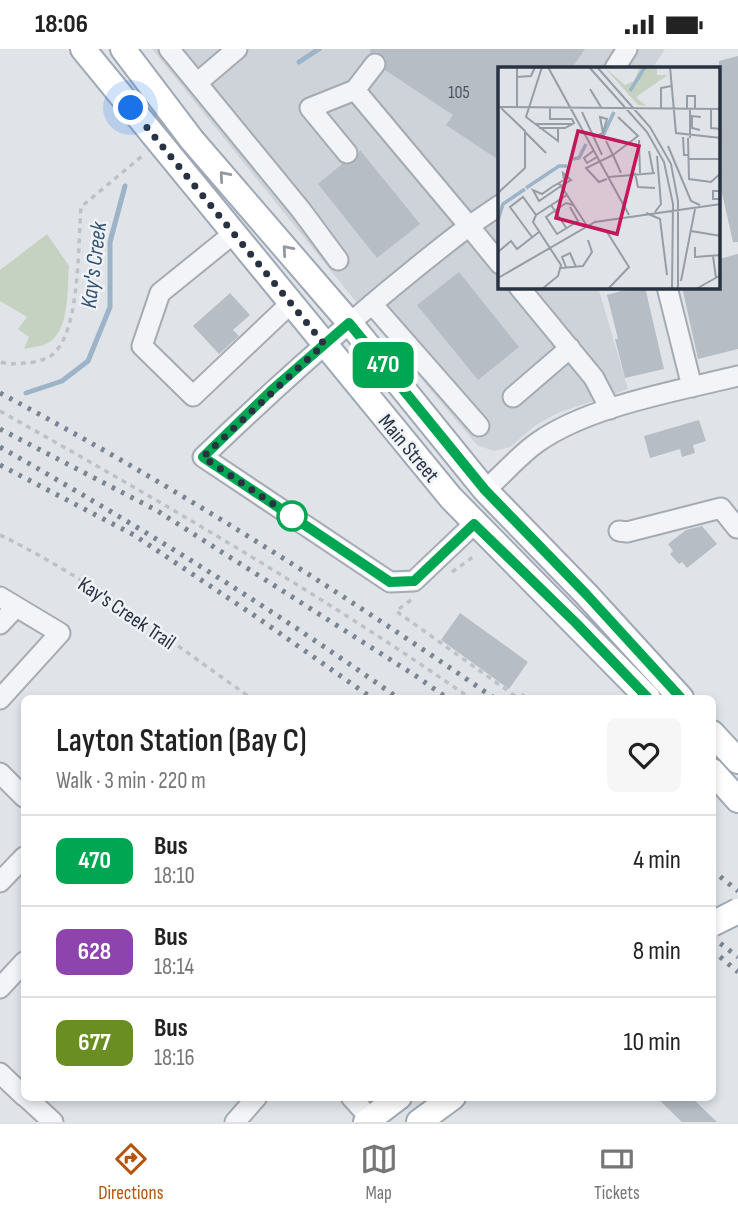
<!DOCTYPE html>
<meta charset="utf-8">
<style>
body{margin:0;font-family:"Sofia Sans Condensed",sans-serif;background:#f6f6f6;color:#222;height:100vh;display:flex;flex-direction:column;font-size:26px;white-space:nowrap}
*{box-sizing:border-box;margin:0}
p{font-size:23px;color:#767676}
.icon{flex:none;width:38px;height:38px;fill:none;stroke:currentColor;stroke-width:2;stroke-linecap:round;stroke-linejoin:round}
.map{position:relative;flex:1;overflow:hidden}
.sheet{position:absolute;left:21px;top:646px;width:695px;height:406px;display:flex;flex-direction:column;background:#fff;border-radius:10px;box-shadow:0 4px 10px #0003}
.sheet>*{flex:none}
.badge{padding:0 14px;border-radius:10px;font-size:24px;line-height:46px}
.you{position:absolute;width:35px;height:35px;margin:-18px;border:5px solid #fff;border-radius:50%;background:#1a73e8;box-shadow:0 0 0 10px #1a73e833}
.map>.badge{position:absolute;translate:-50% -50%;box-shadow:0 0 0 4px #fff}
.round{display:grid;place-items:center;flex:none;width:74px;height:74px;border-radius:10px;background:#f6f6f6}
.summary{display:flex;align-items:center;justify-content:space-between;height:119px;padding:0 35px}
h1{font-size:33px;font-weight:600;line-height:52px}
ul{padding:0;list-style:none}
li{display:flex;align-items:center;gap:21px;height:91px;padding:0 35px;border-top:2px solid #e0e0e0}
li div{flex:1}
li b{display:block;font-size:26px}
li em{font-style:normal}
li .badge{min-width:77px;font-weight:700;text-align:center}
.status{display:flex;justify-content:space-between;align-items:center;height:49px;padding:0 35px;background:#fff;direction:ltr}
.status svg{height:19px;fill:currentColor}
.dock{display:flex;justify-content:space-around;align-items:center;height:98px;border-top:2px solid #e0e0e0;background:#fff;font-size:19px;color:#767676}
.dock a{display:grid;justify-items:center;gap:4px}
.dock .active{color:#b45309}
.map>svg:first-child{display:block}
.built{fill:#ced3da}
.green{fill:#c6d2c1}
.lines{fill:none;stroke-linecap:round;stroke-linejoin:round}
.stream{stroke:#9cb3c8;stroke-width:5}
.building{fill:#b7bdc5}
.minor-casing{stroke:#a5abb3;stroke-width:23}
.major-casing{stroke:#9fa8b4;stroke-width:28}
.path{stroke:#bec2c7;stroke-width:3.5;stroke-dasharray:5 5;stroke-linecap:butt}
.minor{stroke:#f2f4f7;stroke-width:19}
.major{stroke:#fff;stroke-width:24}
.rail{stroke:#7a8492;stroke-width:5;stroke-dasharray:3.5 7;stroke-linecap:butt}
.major-bridge-casing{stroke:#9fa8b4;stroke-width:28;stroke-linecap:butt}
.major-bridge{stroke:#fff;stroke-width:24}
.oneway{stroke:#9498a0}
.line-casing{stroke:#fff;stroke-width:16}
.line{stroke:#00a651;stroke-width:10}
.walk{stroke:#293240;stroke-width:7;stroke-dasharray:0 12.6}
.stop-dot{fill:#fff;stroke:#00a651;stroke-width:3.5}
.labels{text-anchor:middle;stroke-width:5;stroke-linejoin:round;paint-order:stroke}
.number-label{font-size:18px;fill:#4c5561}
.street-label{font-size:21px;fill:#293240;stroke:#eff2f6}
.water-label{font-size:23px;font-style:italic;fill:#345273;stroke:#eff2f6}
.inset-river{fill:none;stroke:#9cb3c8;stroke-width:3.5}
.inset-road{fill:none;stroke:#979da5;stroke-width:2}
.view{fill:#c2185b;fill-opacity:0.15;stroke:#c2185b;stroke-width:3.5}
.inset-edge{fill:none;stroke:#293240;stroke-width:3.5}
</style>
<div class="status"><b>18:06</b><svg viewBox="0 0 49 12"><path d="M0 12V9h3v3zM5 12V6h3v6zM10 12V3h3v9zM15 12V0h3v12zM26 1h20v11H26zM47 4h2v5h-2z"/></svg></div>
<div class="map">
<svg width="738" height="1073" viewBox="0 0 738 1073">
<rect width="100%" height="100%" fill="#e0e4e9"/>
<path class="built" d="M152,0H665L653,19H500V238H598L628,340L558,364L536,376L510,398L494,402L477,396L348,243Z"/>
<path class="green" d="M47,185L69,217C67,239 70,277 51,292C43,298 32,298 24,300L29,288L18,280L27,268L0,252V221Z"/>
<g class="lines">
<path class="stream" d="M299,13L319,0
M26,344L62,332L88,312L110,258V193L125,137"/>
</g>
<path class="building" d="M370,0H585L572,19H500V112L446,76L453,66L385,21L386,10L377,3L370,4Z
M738,7V193H733L719,131V12Z
M360,101L420,175L377,209L318,135L342,115L354,114Z
M738,205V300L698,310L682,238H719V210Z
M459,223L519,298L478,331L417,256Z
M636,238H645L664,320L625,329L615,290H618L607,246Z
M230,244L250,266L233,281L239,287L219,305L193,277Z
M699,371L706,392L693,396L695,404L682,408L680,400L650,409L644,387Z
M702,477L717,495L687,519L682,513L679,515L670,505L673,502L668,495L686,481Z
M460,564L528,613L509,640L441,591Z
M656,1048H691L717,1073H682Z"/>
<g class="lines">
<defs>
<path id="minor" d="M169,0L301,161L338,211
M615,19L627,0
M197,34L237,0
M355,41L469,177C375,249 288,326 203,408L390,533L414,532L474,475
M347,104L310,59L355,41L375,15
M500,156L469,177L500,215
M233,185L160,244L142,297L193,347L290,255
M519,238L594,329L610,360
M667,238L692,338
M372,255L479,377
M513,348L570,299
M485,441C503,426 519,406 538,393C589,357 677,342 738,327
M619,482L627,483L721,459L737,479
M0,548L60,584L0,650
M0,575L16,558
M0,724L24,748
M0,833L24,808
M0,939L24,913
M0,1024L24,1047
M26,1048L53,1073
M351,1048L370,1069
M235,1073L257,1048"/>
<path id="major" d="M83,0L451,449L648,649
M123,0L192,91L349,273L485,441L586,545L681,649
M712,684L738,712
M712,722L738,751
M366,1073L399,1048
M419,1073L453,1048"/>
</defs>
<use href="#minor" class="minor-casing"/>
<use href="#major" class="major-casing"/>
<path class="path" d="M1,313C10,316 19,314 28,314C37,313 52,309 57,301C80,273 78,194 81,158L142,107
M0,362C160,452 319,544 470,649
M0,486C89,529 170,592 251,649
M452,523L476,506
M411,551L396,562L518,649
M521,649L524,645L531,649"/>
<use href="#minor" class="minor"/>
<use href="#major" class="major"/>
<path class="rail" d="M0,344C171,435 335,539 494,649
M0,380L156,461L416,627L447,649
M0,398C137,476 270,558 398,649
M0,416L134,486L258,569L372,649
M712,821L738,842
M712,850L738,872
M712,888L738,908
M712,901L738,923"/>
<defs>
<path id="major-bridge" d="M712,875L738,862"/>
</defs>
<use href="#major-bridge" class="major-bridge-casing"/>
<use href="#major-bridge" class="major-bridge"/>
</g>
<defs><path id="oneway-chevron" d="M-2-3.5L2.5 0L-2 3.5" fill="none" stroke-width="1.6" stroke-linecap="round" stroke-linejoin="round" transform="scale(1.75)"/></defs>
<g class="oneway">
<use href="#oneway-chevron" transform="translate(224 127) rotate(-131)"/>
<use href="#oneway-chevron" transform="translate(287 201) rotate(-131)"/>
</g>
<g class="lines">
<defs>
<path id="line" d="M648,649L576,574L474,475L414,532L390,533L203,408L273,340L349,274L485,441L586,545L681,649"/>
</defs>
<use href="#line" class="line-casing"/>
<use href="#line" class="line"/>
<path class="walk" d="M131,59L324,295L203,408L294,469L292,467"/>
</g>
<circle class="stop-dot" cx="292" cy="467" r="14"/>
<g class="labels">
<g class="number-label">
<text x="459" y="49">105</text>
</g>
<g class="street-label">
<text transform="translate(409 399) rotate(50)" y="7">Main Street</text>
<text transform="translate(127 564) rotate(34)" y="7">Kay's Creek Trail</text>
</g>
<g class="water-label">
<text transform="translate(93 216) rotate(-83)" y="8">Kay's Creek</text>
</g>
</g>
<g transform="translate(498 18)">
<rect width="222" height="222" fill="#e0e4e9"/>
<path d="M106,0L127,18L136,14L142,0H159V8H170L138,30L148,39L140,38Z" fill="#c6d2c1"/>
<path class="inset-river" d="M132,24L147,0M104,71L116,45M75,92L81,91L88,77M28,121L61,99H69M0,153L5,137L27,122"/>
<path class="inset-road" d="M44,0L28,50L60,74V61M50,0L131,148M91,0L149,65L166,95L175,137L174,222M99,0L152,60L173,97L180,134V222M172,0L178,66L223,71M19,10L33,9L37,0M92,22L103,40M0,40L223,42M19,40V0M163,41V21L173,19M189,42V29H197V42M192,42V71M213,42V61L223,62M84,45L104,88M120,50L140,69L115,88L123,106M37,57H75M41,61H67L76,56L74,52H52V40M202,63L194,61V49L203,50M27,65L48,86M96,70L105,66L109,52L102,50L105,66M185,70L186,88H190M190,71L191,112L213,115L223,106M141,73L142,106M108,74L115,88L88,101L101,115L109,112M170,79L193,134L202,138M95,84L86,91L89,96L99,90M151,84L155,105M190,92H223M137,106L140,120L157,121M111,110L157,106M61,116L63,119L41,134L35,123L44,127L54,120L66,113L65,106L73,113L63,119L69,128M222,124H215V132H223M0,126L27,101V64L3,41M53,138L69,162M72,140L80,154L59,167L48,150L68,136L75,138M157,145L163,137L159,89M148,146L162,152L169,208M38,148L35,155L63,198L60,209L44,222M38,148L69,128L89,159M193,164L223,169M109,165L131,200L110,222M34,170L12,140L25,130L38,148M197,180V190L223,188M0,185L13,174L19,182L41,165M215,189L218,211M68,200L64,190L72,186L78,200M63,201L85,199L94,185L90,173M0,211L97,155L223,137M183,214L197,142M198,222L223,208"/>
<path class="view" d="M80,64L141,79L119,167L58,151Z"/>
<rect width="222" height="222" class="inset-edge"/>
</g>
</svg>
<div class="you" style="left:131px;top:59px"></div>
<b class="badge" style="left:383px;top:316px;background:#00a651;color:#fff">470</b>
<section class="sheet">
<div class="summary"><div><h1>Layton Station (Bay C)</h1><p>Walk · 3 min · 220 m</p></div><a class="round"><svg class="icon" aria-label="heart" viewBox="0 0 24 24"><path d="M12 20l-8-8c-3-5 5-10 8-4 3-6 11-1 8 4z"/></svg></a></div>
<ul>
<li><span class="badge" style="background:#00a651;color:#fff">470</span><div><b>Bus</b><p>18:10</p></div><em>4 min</em></li>
<li><span class="badge" style="background:#8e44ad;color:#fff">628</span><div><b>Bus</b><p>18:14</p></div><em>8 min</em></li>
<li><span class="badge" style="background:#6b8e23;color:#fff">677</span><div><b>Bus</b><p>18:16</p></div><em>10 min</em></li>
</ul>
</section>
</div>
<nav class="dock">
<a class="active"><svg class="icon" aria-label="directions" viewBox="0 0 24 24"><path d="M12 3l9 9-9 9-9-9zM9 14v-3h6M13 9l2 2-2 2"/></svg>Directions</a>
<a><svg class="icon" aria-label="map" viewBox="0 0 24 24"><path d="M3 6l6-2 6 2 6-2v14l-6 2-6-2-6 2zM9 4v14M15 6v14"/></svg>Map</a>
<a><svg class="icon" aria-label="tickets" viewBox="0 0 24 24"><path d="M3 7h18v10H3zM15 7v10"/></svg>Tickets</a>
</nav>
